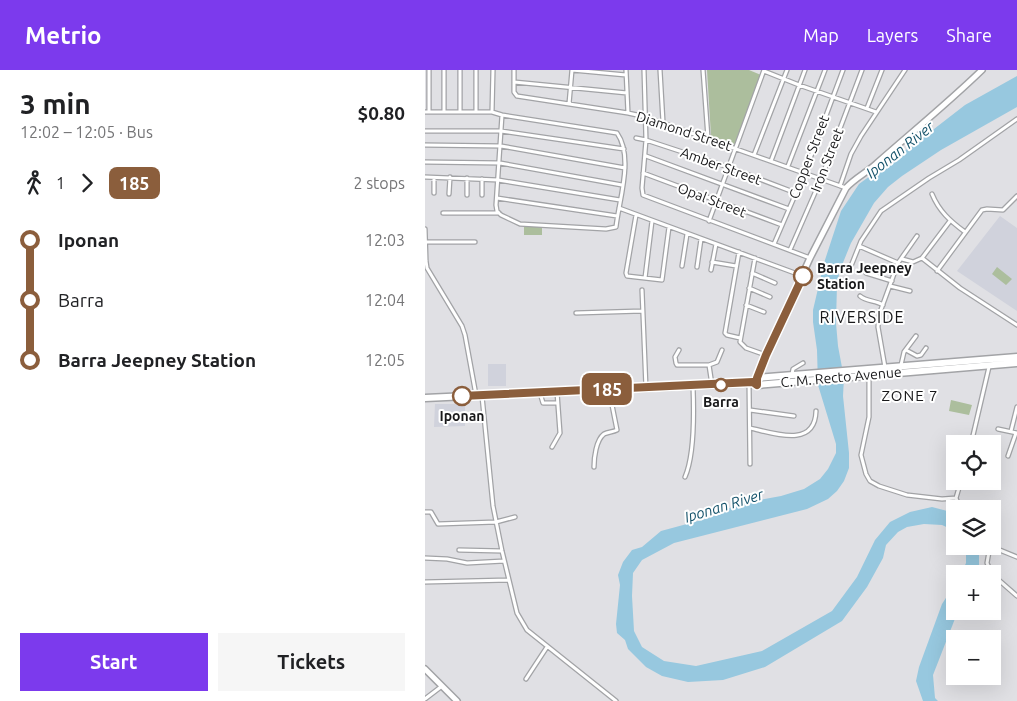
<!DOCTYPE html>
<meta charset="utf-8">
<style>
body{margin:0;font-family:Ubuntu,sans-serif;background:#f6f6f6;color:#202124;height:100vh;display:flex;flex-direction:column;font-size:19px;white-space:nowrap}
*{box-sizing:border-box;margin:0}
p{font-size:16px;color:#757577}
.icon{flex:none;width:28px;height:28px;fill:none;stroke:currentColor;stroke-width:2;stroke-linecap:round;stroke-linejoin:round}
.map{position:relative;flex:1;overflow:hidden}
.side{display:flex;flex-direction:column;background:#fff;width:425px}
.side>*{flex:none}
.badge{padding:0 10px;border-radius:8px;font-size:18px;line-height:32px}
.controls{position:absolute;left:521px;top:365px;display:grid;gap:10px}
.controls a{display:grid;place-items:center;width:55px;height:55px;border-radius:0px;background:#fff;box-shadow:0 5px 20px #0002;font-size:25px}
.map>.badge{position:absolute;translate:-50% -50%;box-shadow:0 0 0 2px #fff}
.legs{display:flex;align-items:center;gap:8px;height:55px;padding:0 20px;font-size:16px}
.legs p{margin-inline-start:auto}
.summary{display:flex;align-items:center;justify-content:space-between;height:85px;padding:0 20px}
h1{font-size:28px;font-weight:700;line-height:38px}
.action{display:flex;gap:10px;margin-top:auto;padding:10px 20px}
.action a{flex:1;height:58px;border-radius:0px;background:#7c3aed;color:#fff;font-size:20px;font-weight:700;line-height:58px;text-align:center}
.action a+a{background:#f6f6f6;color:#202124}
ul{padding:0 20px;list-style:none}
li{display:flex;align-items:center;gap:18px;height:60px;font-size:19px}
li i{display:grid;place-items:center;width:8px;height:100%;margin:0 6px;background:currentColor}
li i::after{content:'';width:12px;height:12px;margin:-6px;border:4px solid;border-radius:50%;background:#fff}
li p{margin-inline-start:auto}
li:first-child i{background:linear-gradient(#0000 50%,currentColor 0)}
li:last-child i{background:linear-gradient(currentColor 50%,#0000 0)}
header{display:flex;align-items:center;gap:30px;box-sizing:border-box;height:70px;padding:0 25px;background:#7c3aed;color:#fff}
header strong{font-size:24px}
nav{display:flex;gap:28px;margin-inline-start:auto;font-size:18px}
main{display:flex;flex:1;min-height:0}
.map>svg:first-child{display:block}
.built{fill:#d0d2dc}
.green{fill:#acbe9d}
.water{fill:#97c8df}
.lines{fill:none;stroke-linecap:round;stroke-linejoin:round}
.street-casing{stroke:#a2a3a6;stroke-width:5.5}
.secondary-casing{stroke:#a2a3a6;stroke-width:8}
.highway-casing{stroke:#a2a3a6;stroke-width:9}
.street{stroke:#fff;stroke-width:3}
.secondary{stroke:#fff;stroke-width:5}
.highway{stroke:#fff;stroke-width:6}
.line-1-casing{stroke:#fff;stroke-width:11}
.line-1{stroke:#8b5e3c;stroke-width:8}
.stop-1-dot{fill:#fff;stroke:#8b5e3c;stroke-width:2.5}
.labels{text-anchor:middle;stroke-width:4;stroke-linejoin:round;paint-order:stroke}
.street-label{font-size:14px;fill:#18181a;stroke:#fff}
.stop-label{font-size:14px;font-weight:bold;fill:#18181a;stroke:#fff}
.water-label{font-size:15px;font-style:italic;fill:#15536b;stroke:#fff}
.neighbourhood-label{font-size:15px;letter-spacing:1px;fill:#18181a;stroke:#fff}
.quarter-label{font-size:16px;letter-spacing:1px;fill:#18181a;stroke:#fff}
</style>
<header>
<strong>Metrio</strong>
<nav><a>Map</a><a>Layers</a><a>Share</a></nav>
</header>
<main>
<section class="side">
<div class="summary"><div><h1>3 min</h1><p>12:02 – 12:05 · Bus</p></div><b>$0.80</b></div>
<div class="legs"><svg class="icon" aria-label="walk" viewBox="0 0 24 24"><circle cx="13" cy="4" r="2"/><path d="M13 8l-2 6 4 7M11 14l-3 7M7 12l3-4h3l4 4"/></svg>1<svg class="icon" aria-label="forward" viewBox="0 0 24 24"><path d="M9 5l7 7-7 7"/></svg><b class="badge" style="background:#8b5e3c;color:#fff">185</b><p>2 stops</p></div>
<ul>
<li><i style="color:#8b5e3c"></i><b>Iponan</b><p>12:03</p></li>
<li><i style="color:#8b5e3c"></i><span>Barra</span><p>12:04</p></li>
<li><i style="color:#8b5e3c"></i><b>Barra Jeepney Station</b><p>12:05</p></li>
</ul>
<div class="action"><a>Start</a><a>Tickets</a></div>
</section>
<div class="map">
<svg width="592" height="631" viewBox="0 0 592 631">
<rect width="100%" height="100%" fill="#e0e0e4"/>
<path class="built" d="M575,146L592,158V241L532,201Z
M63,294H81V316H63Z
M10,334H40V356L9,357Z"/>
<path class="green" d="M282,0H324L336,5L311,75L286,66Z
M99,155H117V165H99Z
M572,197L587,209L581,215L567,204Z
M526,330L547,335L544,345L524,341Z"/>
<path class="water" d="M592,6V37L516,80L477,106L463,117L449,133L426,173L415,200L412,214L411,253L413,276L419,308L418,326L424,383V398L419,411L412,421L403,429L382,439L249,473L217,490L208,503L207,526L209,561L217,577L239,591L271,596L337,581L407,541L432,507L450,470L465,452L485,442L507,437L530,443V461L517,455L499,454L482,457L473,462L461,475L458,488L442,517L417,551L340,597L298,610L263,612L237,606L221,597L203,579L200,570L192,563L191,554L195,515L193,505L198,492L207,480L217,477L236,461L284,448L313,434L356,426L379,419L395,409L403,399L411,383V374L393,315L392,280L388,252V240L399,193L416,141L434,114L500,66L540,35Z
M541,476H554V495L549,504H536L541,493Z
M530,514V541H533L508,605L510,628L513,631H498L491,611L494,597L517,534Z"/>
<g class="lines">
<defs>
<path id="street" d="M19,0V41
M35,0V41
M51,0V41
M89,0V22L92,26L203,43L221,47L421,118
M147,0L201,5
M201,0L203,43
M219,0L221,70L217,118L218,125L385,188
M235,0L238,52
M278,0L283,68
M339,1L374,15L451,42
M89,12L202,23
M144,34L147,0
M442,38L457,0
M0,42H67L77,45L192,63C209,87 194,130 191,157L181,159L95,154L76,145L72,141L71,135L77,45
M4,42V0
M67,42L68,0
M0,61H76L199,79
M211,68L221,70L303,97L371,123
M0,75L76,76L200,98
M329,85L362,0
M221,86L364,139
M346,91L380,0
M0,92L75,93L197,115
M363,96L400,0
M218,103L357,155
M0,107L73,110L195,130
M42,108V125
M415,116L426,84L436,66L480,0
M9,123V108
M24,124L25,107
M507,124C514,141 525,151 540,162
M57,125V109
M72,128L192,146
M194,138L378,206
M18,143H74
M211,145L201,203L202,206L237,210L244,157
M284,151L339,0
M0,159L1,191L2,198L37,256L40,265L51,325
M1,172H50
M349,174L380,102L418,0
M434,176L473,193
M365,180L396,109L437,0
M314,182L300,263L302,265L315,268
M330,188L315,272L321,278L341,285
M497,188L525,151
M477,189L488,192L497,188L535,218L592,255
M287,192L311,196
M257,196L262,164
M426,196L436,171L456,141L504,108L534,90L592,49
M272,197L276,169
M286,200L291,174
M512,201L557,140L562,139L578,140L592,126
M327,203L350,213
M441,203L467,211
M220,208L227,151
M465,216L485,221
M324,218L345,227
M217,220L221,318
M435,226C442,232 450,230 458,235
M321,235L339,242
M151,243L217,241
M254,280L250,287L251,293L252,295H284
M481,280L492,286L496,285L501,278
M476,295L479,282L491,266
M461,303L453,257L454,245L473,193L492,166
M367,304L368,299L378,293
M444,305V347L436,385L441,404L445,411L454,416L482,425L517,429L531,428
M324,313L325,394
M287,315L284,295L292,292L297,280
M115,323L118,333H132
M57,326L68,436L77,481L92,543L102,560L191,631
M325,340L369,346
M325,358C348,363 390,379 391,341
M573,359L592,363
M586,361L592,337
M546,374L564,297
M127,377L135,363L132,322
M583,386L591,363
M568,388L570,381
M169,397C169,388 171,370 179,364C183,362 188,362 192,360L184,320
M260,407C270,384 269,341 268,316
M531,428L533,433L544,439
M531,428L536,411
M0,442H6L13,454L71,452L90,447
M565,476L592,487
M565,476L562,493L567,504
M34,480L77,481
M0,488L22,489L42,493L79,491
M568,505L592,526
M0,512L84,510
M101,609L122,577
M0,629L17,616"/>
<path id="secondary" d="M332,310L341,285L385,188L421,118C430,108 441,103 451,94C486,63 523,33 557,0
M0,599L32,631"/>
<path id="highway" d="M328,313L332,308L592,287
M0,328L328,313L332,315L592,293"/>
</defs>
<use href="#street" class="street-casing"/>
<use href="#secondary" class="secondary-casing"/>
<use href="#highway" class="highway-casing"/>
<use href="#street" class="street"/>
<use href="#secondary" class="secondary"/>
<use href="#highway" class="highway"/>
</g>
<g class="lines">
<defs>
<path id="line-1" d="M37,326L328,312L332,315V308L341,285L378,206"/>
</defs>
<use href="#line-1" class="line-1-casing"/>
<use href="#line-1" class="line-1"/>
</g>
<g class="stop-1-dot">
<circle cx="378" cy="206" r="9"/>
<circle cx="296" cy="315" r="6"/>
<circle cx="37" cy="326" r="9"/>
</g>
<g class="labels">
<g class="street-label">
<text transform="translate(259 61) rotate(18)" y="5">Diamond Street</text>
<text transform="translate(384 87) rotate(-69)" y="5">Copper Street</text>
<text transform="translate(402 90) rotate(-69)" y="5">Iron Street</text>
<text transform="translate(296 96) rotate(20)" y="5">Amber Street</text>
<text transform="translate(287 130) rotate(21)" y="5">Opal Street</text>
<text transform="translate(416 307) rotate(-5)" y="5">C. M. Recto Avenue</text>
</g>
<g class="stop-label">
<text x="392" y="203" text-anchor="start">Barra Jeepney<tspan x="392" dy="16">Station</tspan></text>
<text x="296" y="337">Barra</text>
<text x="37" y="351">Iponan</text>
</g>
<g class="water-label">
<text transform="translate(475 80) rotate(-38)" y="5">Iponan River</text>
<text transform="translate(299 436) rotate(-17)" y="5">Iponan River</text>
</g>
<g class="neighbourhood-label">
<text x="485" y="331">ZONE 7</text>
</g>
<g class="quarter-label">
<text x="437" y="253">RIVERSIDE</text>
</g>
</g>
</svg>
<div class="controls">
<a><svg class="icon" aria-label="locate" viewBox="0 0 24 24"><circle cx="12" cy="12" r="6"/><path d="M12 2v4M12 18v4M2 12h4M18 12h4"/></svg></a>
<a><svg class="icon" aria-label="layers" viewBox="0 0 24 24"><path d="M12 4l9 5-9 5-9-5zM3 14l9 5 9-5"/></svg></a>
<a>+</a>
<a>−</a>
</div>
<b class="badge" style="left:182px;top:319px;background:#8b5e3c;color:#fff">185</b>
</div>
</main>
